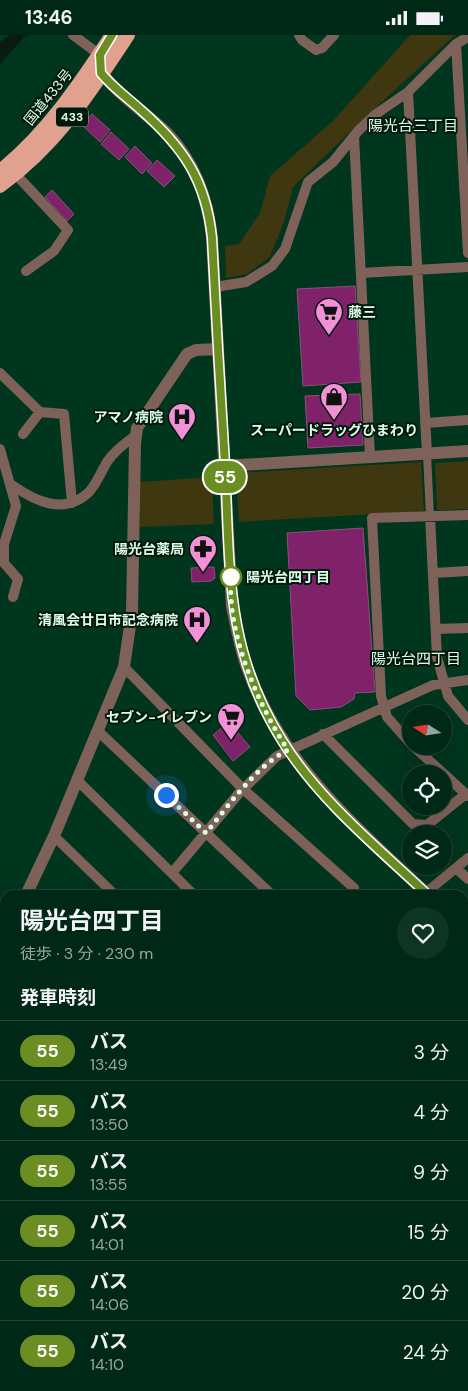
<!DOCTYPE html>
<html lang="ja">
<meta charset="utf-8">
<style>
body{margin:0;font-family:"DM Sans","Noto Sans JP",sans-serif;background:#0e3423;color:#f1f3f6;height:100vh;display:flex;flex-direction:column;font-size:19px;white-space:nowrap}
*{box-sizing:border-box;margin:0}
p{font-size:16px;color:#95a6a1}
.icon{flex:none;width:28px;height:28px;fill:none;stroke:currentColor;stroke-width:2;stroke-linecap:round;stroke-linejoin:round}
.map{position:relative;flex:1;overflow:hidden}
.drawer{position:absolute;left:0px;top:855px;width:469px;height:501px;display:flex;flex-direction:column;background:#002816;border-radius:15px 15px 0 0;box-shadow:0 5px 20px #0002,0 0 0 1px #224435}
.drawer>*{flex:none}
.badge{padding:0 10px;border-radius:16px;font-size:18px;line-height:32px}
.needle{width:32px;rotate:282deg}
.tools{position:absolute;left:402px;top:670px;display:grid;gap:10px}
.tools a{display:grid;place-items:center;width:50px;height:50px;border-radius:50%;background:#002816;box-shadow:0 5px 20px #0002,0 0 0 1px #224435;font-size:25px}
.you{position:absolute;width:25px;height:25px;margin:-12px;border:4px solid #fff;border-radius:50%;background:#1a73e8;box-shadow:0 0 0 8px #1a73e833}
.map>.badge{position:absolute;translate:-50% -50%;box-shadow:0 0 0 2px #fff}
h2{padding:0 20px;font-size:19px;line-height:45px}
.round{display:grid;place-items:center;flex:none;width:52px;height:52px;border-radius:26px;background:#0e3423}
.summary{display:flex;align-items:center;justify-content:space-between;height:85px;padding:0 20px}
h1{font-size:24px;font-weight:700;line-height:38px}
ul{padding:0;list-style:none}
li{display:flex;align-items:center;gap:15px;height:60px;padding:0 20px;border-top:1px solid #224435}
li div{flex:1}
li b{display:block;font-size:19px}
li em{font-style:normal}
li .badge{min-width:55px;font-weight:700;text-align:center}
.status{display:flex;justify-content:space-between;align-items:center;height:35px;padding:0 25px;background:#002816;direction:ltr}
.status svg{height:14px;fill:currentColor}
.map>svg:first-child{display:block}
.green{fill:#3e370f}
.water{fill:#0a1b12}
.building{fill:#7f226a;stroke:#875378}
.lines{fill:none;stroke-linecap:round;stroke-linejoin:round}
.pedestrian{stroke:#7e625a;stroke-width:8}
.minor{stroke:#7e625a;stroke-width:10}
.tertiary{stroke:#7e625a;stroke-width:12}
.trunk{stroke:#e0a28e;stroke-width:14}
.line-casing{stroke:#fff;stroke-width:11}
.line{stroke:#6b8e23;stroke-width:8}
.walk{stroke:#defeea;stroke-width:5;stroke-dasharray:0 9}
.stop-dot{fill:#fff;stroke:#6b8e23;stroke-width:2.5}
.labels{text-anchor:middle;stroke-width:4;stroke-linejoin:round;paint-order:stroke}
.shield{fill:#01190c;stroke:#9cb9a7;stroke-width:1}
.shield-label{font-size:12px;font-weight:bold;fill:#defeea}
.street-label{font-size:14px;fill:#defeea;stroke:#01190c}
.poi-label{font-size:14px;font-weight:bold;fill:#defeea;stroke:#01190c;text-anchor:end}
.stop-label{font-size:14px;font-weight:bold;fill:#defeea;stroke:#01190c;text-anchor:start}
.neighbourhood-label{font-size:15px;fill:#defeea;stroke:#01190c}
</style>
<div class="status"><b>13:46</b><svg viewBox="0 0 49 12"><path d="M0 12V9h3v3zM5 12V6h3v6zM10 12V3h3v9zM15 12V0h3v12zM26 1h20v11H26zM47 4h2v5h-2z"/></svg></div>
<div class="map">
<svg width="468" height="1356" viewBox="0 0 468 1356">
<rect width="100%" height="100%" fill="#00351e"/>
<path class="green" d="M410,0H455L360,87L293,152L284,187L270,222L247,239L226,243L225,211L239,209L260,178L270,141L333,86Z
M468,426V474L437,475L435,428Z
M421,427L424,476L239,487L236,438Z
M212,442L214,489L140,492V447Z
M0,1070L5,1071V1351H259L254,1356H0Z
M464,1211L468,1215V1289L464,1285Z"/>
<path class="water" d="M10,0H26L0,29V7Z"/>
<path class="building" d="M92,79L110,95L100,107L82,90Z
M111,97L129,114L119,125L101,109Z
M135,111L152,128L142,139L125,122Z
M157,125L175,141L164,152L147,136Z
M52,155L74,179L67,186L45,162Z
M355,251L361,347L303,351L297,254Z
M360,359L363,410L308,413L305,361Z
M363,493L375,657L355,658L354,664L341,672L310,675L296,661L287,498Z
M214,532L215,543L211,546L192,547L191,533Z
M229,687L250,712L233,726L213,700Z"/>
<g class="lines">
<path class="pedestrian" d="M427,419L430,481"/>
<path class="minor" d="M73,0L100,20
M299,0L302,5L316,15L322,13L334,0
M456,9L468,218
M408,57L427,419
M354,101L370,422
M21,145L68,195L54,216L26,236
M361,238L468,232
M215,252L246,247L272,231L285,214L308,147L333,127L358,96L376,79L408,57L456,9L468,2
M0,338L40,377L64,379L72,468
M425,388L468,385
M23,399L40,377
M0,414L16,471L4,509V528L18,544L13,562
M12,450C35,466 64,481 89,457C97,448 101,437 107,427C114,416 125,408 135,401
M430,481L437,622L448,661L468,685
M434,538L468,536
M436,594L468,593
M124,632L243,754L354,853L347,860
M99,697L272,860
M323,699L413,789L427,790L466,759
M411,709L387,682L381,661L372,483L468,480
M413,711L444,739
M444,739L468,761
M78,746L194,860
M54,801L115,860
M457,834L468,844
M172,838L240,757L277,721L433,650L468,645
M423,860L468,823
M464,958L468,962
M464,1042L468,1046
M464,1090L468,1085
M464,1197L468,1201
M464,1316L468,1312
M460,1351L465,1356
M426,1356L430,1351"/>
<path class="tertiary" d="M99,30C103,50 152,82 168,99C195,128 208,164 212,203L232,572C237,593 240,615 248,635C282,730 357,793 428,860
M225,431L468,416
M26,860L54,801L124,632L132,577L135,409L137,393L187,319L196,315L218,314
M464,893L468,897
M0,914L5,903
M464,1152L468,1148
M304,1351L309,1356
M272,1356L276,1351"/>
<path class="trunk" d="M0,136C47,98 79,50 112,0
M0,151C58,108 89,59 128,0"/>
</g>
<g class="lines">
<defs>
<path id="line" d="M112,0L100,20L101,38C112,52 128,63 141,75C183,112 206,145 212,203C216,278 220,354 225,429C230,532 225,616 283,707C320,766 378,813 428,860"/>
</defs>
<use href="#line" class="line-casing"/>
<use href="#line" class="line"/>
<path class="walk" d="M166,760L206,798C230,769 255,732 288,715C257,668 227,598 231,542"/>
</g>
<defs>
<symbol id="supermarket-pin" viewBox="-11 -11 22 30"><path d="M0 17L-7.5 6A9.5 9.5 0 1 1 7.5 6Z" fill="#f291d6" stroke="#01190c"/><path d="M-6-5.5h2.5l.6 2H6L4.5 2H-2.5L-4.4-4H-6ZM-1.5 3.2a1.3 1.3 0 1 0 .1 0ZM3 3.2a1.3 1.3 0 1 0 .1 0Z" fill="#111"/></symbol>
<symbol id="shop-pin" viewBox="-11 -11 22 30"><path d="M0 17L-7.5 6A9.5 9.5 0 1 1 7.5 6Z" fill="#f291d6" stroke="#01190c"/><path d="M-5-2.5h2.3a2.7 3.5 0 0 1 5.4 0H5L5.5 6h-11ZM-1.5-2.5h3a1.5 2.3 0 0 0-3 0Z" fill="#111"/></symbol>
<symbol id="hospital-pin" viewBox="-11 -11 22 30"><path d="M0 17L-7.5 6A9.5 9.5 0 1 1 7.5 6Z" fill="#f291d6" stroke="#01190c"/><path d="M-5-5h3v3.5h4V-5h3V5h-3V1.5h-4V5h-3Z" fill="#111"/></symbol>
<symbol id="pharmacy-pin" viewBox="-11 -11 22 30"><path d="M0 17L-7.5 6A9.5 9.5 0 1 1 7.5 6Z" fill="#f291d6" stroke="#01190c"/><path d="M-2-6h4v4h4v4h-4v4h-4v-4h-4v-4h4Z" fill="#111"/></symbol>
</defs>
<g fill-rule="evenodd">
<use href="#supermarket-pin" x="313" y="261" width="32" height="43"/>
<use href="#shop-pin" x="318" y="346" width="32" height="43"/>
<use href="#hospital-pin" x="166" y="366" width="32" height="43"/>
<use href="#pharmacy-pin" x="187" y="498" width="32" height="43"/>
<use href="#hospital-pin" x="181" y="569" width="32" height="43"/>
<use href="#supermarket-pin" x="215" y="666" width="32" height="43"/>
</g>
<circle class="stop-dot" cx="231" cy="542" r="10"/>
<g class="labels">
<rect class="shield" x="56" y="72.5" width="32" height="19" rx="4"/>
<g class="shield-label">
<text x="72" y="86">433</text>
</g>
<g class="street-label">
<text transform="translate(48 62) rotate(-51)" y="5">国道433号</text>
</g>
<g class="poi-label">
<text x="348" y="282" text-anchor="start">藤三</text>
<text x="163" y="387">アマノ病院</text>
<text x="334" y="400" text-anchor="middle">スーパードラッグひまわり</text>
<text x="184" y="519">陽光台薬局</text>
<text x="178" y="590">清風会廿日市記念病院</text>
<text x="212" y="687">セブン-イレブン</text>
</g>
<g class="stop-label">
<text x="246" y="547">陽光台四丁目</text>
</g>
<g class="neighbourhood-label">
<text x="413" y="96">陽光台三丁目</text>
<text x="416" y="629">陽光台四丁目</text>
</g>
</g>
</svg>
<div class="tools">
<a><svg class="needle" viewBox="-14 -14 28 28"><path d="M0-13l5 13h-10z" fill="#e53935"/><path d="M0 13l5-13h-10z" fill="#95a6a1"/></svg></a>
<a><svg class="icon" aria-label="locate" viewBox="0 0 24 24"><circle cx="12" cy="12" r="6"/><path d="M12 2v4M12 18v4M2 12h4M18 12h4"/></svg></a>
<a><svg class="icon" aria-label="layers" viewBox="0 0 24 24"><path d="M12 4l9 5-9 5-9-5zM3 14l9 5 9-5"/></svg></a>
</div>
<div class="you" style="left:166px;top:760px"></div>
<b class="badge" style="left:225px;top:442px;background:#6b8e23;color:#fff">55</b>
<section class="drawer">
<div class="summary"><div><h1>陽光台四丁目</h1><p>徒歩 · 3 分 · 230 m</p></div><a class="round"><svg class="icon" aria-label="heart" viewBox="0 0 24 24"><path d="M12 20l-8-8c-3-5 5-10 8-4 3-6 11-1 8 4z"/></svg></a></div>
<h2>発車時刻</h2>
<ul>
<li><span class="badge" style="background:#6b8e23;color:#fff">55</span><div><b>バス</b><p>13:49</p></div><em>3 分</em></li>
<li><span class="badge" style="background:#6b8e23;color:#fff">55</span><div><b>バス</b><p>13:50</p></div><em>4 分</em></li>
<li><span class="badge" style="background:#6b8e23;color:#fff">55</span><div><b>バス</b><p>13:55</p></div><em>9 分</em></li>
<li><span class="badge" style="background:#6b8e23;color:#fff">55</span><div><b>バス</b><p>14:01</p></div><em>15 分</em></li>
<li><span class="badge" style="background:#6b8e23;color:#fff">55</span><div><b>バス</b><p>14:06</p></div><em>20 分</em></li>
<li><span class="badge" style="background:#6b8e23;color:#fff">55</span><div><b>バス</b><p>14:10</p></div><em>24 分</em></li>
</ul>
</section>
</div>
